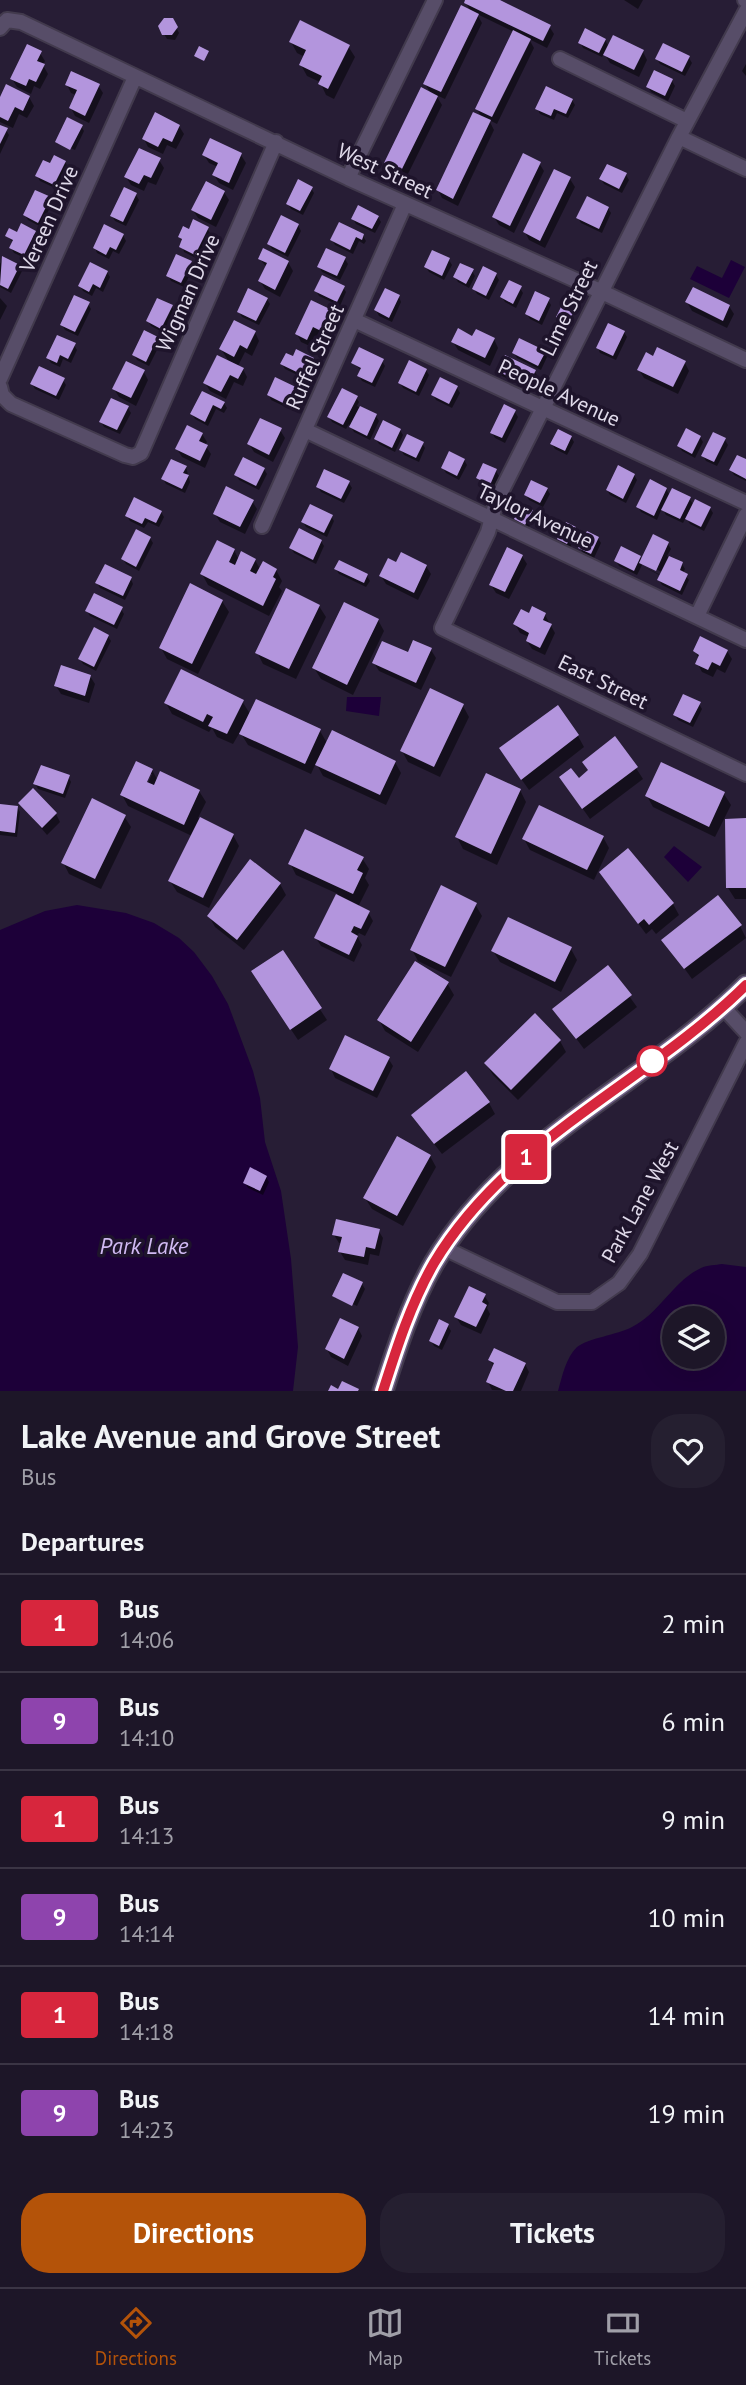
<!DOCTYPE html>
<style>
body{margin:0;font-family:"PT Sans",sans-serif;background:#251f30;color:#f1f3f6;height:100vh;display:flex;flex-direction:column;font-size:26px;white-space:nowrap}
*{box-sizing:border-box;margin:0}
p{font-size:23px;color:#a09fa8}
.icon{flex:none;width:38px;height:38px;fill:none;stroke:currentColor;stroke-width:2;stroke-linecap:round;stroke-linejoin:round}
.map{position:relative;height:1391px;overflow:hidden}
.drawer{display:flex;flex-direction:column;background:#1d1628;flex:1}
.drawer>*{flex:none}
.badge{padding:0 14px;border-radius:5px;font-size:24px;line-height:46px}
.tools{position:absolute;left:662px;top:1306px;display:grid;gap:14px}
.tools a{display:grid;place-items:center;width:63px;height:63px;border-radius:50%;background:#1d1628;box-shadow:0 7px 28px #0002,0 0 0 2px #3b3545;font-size:35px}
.map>.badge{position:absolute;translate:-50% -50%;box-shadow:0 0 0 4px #fff}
h2{padding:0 21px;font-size:26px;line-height:63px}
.round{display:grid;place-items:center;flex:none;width:74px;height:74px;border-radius:28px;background:#251f30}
.headline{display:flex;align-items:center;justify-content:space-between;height:119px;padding:0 21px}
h1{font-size:33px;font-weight:800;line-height:52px}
.primary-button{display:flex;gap:14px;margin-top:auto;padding:14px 21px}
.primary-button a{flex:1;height:80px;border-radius:28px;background:#b45309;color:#fff;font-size:28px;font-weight:800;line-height:80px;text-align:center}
.primary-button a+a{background:#251f30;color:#f1f3f6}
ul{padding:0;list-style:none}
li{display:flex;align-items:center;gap:21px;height:98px;padding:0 21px;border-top:2px solid #3b3545}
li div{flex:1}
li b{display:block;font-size:26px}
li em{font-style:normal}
li .badge{min-width:77px;font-weight:700;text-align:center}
.menu{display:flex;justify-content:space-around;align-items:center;height:98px;border-top:2px solid #3b3545;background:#1d1628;font-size:19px;color:#a09fa8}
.menu a{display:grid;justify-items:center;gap:4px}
.menu .active{color:#b45309}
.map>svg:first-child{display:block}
.water{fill:#1d0039;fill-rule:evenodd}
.shadow{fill:#0007;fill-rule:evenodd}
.building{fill:#b395dd}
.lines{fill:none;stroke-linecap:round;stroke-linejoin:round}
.street-casing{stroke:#423a4d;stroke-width:18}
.secondary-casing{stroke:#423a4d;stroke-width:23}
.street{stroke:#574d68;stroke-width:14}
.secondary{stroke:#706187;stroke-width:19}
.line-casing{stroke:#fff;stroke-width:16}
.line{stroke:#d7263d;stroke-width:10}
.stop-dot{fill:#fff;stroke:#d7263d;stroke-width:3.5}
.labels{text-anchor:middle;stroke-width:7;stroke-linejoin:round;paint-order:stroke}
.street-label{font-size:21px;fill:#e0daea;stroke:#1e142b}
.water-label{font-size:23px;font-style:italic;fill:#d0b9f2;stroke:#1e142b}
</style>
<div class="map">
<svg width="746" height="1391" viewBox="0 0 746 1391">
<rect width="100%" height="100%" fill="#271d35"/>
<path class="water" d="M731,260L745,267L729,298L690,279L697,266L722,278Z
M347,697H381L379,716L346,711Z
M674,846L702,867L688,882L664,857Z
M77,905L126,913L154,923L179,938L194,952L212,976L228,1004L253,1071L260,1098L265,1142L281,1191L291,1259L298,1347L293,1391H0V930L45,911Z
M722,1264L746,1267V1391H558C562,1377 566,1357 577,1347C588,1338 617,1335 632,1327C660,1313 673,1281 701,1268C707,1265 716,1265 722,1264ZM674,1318H712V1356H674Z"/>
<path class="shadow" d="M467,0H496L549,26L554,34L547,48L529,39L534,48L497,124L489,120L494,130L458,206L442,198L438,190L482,118L477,109L514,32L477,14L482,23L445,99L436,95L442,105L406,178L390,171L386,163L431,94L425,84L471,12L466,3Z
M624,0H643L638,9Z
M175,25L179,33L175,40L167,39L164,34Z
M605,40L609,47L643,52L647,60L639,77L610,63L604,53L602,57L583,48L580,42Z
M291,42L348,46L355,57L334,99L326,95L320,82L307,76L301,65L305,57L297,53Z
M40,53L45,61L43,65L48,74L40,89L34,86L31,94L17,87L12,79Z
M689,58L692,63L685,76L660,64L657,59Z
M746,64V76L742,71Z
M672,81L675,86L668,101L651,92L648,87Z
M67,85H98L103,93L89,123L75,116L71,108L76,95L71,93Z
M29,97L34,106L27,118L19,114L13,128L0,122V101Z
M572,100L575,105L568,118L557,113L554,120L540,114L537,108Z
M81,126L84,131L75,150L58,142V145L57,142Z
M179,126L184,134L176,149L167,145L163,154L148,147L144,139Z
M0,127L6,130L9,135L0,154Z
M204,155H241L246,163L233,190L219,183L214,175L218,167L209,163Z
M159,160L164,168L156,185L148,182L144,191L131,185L126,177Z
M65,162L68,167L57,189L40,181L37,176L51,165Z
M539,163L544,171L514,233L499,225L494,217Z
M626,175L629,180L622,193L604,184L601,179Z
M570,179L575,187L545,248L529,240L525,232Z
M311,188L314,193L303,215L291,209L288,204Z
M224,192L229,200L216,227L198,218L193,210Z
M136,195L139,200L126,226L115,221L112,216Z
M49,198L52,203L41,227L28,220L25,215Z
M608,208L611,213L602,233L581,223L578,218Z
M378,217L381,222L375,233L356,224L353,219Z
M298,225L301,231L288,257L272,249L269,244Z
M207,228L210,233L198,259L184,252L180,237L189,231Z
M35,232L38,238L27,259L14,253L11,248L14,243L7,236Z
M123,235L126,241L119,254L113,251L109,259L97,253L95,248Z
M363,236L366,241L364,244L359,241L353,254L335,245L332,240Z
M3,258L19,266L22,271L11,293L0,287V264Z
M260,259L288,262L293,271L280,297L265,289L260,281L267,268Z
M345,259L348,264L340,280L322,272L319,266Z
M449,260L452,265L444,280L429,272L426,267Z
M191,262L193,268L184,287L171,281L168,275Z
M472,271L475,276L469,288L458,282L455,277Z
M107,272L110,277L103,292L96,288L92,296L83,291L80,286Z
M496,275L499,280L489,300L477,294L474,289Z
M343,287L346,292L340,306L319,296L316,291Z
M520,288L523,293L516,308L505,302L502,297Z
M399,297L401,302L392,322L379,316L376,310Z
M0,298L7,306L0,320Z
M267,299L270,304L259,325L242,317L239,312Z
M548,300L551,305L542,325L530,319L527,314Z
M687,302L729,306L734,314L727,328L692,311Z
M88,304L91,309L78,336L65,330L62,325Z
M172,307L175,312L164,333L151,326L148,321Z
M332,312L337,321L328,339L318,334L312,347L301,342L297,334Z
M255,332L259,341L252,356L245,352L238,366L243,369L247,377L243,386L234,382L226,399L210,391L205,383L229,362L221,349Z
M624,332L627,337L616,360L600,353L598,348Z
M473,338L494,339L498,348L490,366L458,350L453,342Z
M157,339L160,344L149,366L137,360L134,355Z
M74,345L77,350L71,363L63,359L60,367L51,363L48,358Z
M544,352L547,357L541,370L517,358L514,353Z
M654,358L685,363L689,371L678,394L644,378L639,370Z
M313,359L316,364L308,380L285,369L282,364Z
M382,361L385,366L375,387L362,381L359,376L362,371L353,363Z
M426,370L429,375L419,396L403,388L400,383Z
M499,371L535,372L538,377L531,390L502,376Z
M144,372L148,380L136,406L119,397L114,389Z
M63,380L66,385L59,400L35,389L32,384Z
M457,388L460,393L452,408L436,400L433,395Z
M299,391L302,396L294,411L271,400L269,395Z
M203,393L224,403L227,408L224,413L216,409L208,426L195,419L192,414Z
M356,397L359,402L357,406L376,416L379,421L370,440L354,432L349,424L346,429L332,422L329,417Z
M128,408L131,413L120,434L104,427L101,422Z
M515,412L518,417L505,443L495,438L492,433Z
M280,430L285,438L273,462L254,452L249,444Z
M400,430L403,435L395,452L379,444L376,439Z
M202,434L207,442L205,445L211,454L205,468L182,457L177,449Z
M571,437L574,442L567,455L555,449L552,444Z
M700,437L703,442L695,458L682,451L679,446Z
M725,440L728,445L717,466L706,461L703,456Z
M422,443L425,448L419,462L404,455L401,450Z
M464,460L467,465L459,480L446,473L443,468Z
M746,461V481L734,475L731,470Z
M186,467L190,482L185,493L166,484L163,479Z
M264,469L267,474L259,490L239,480L236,475Z
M496,471L499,476L493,489L481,483L478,478Z
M634,475L637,480L626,503L610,495L607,490Z
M349,483L352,488L344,503L321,492L318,487Z
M547,489L550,494L543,507L529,500L526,495Z
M666,489L670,496L689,498L694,506L710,508L713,513L704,531L690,524L686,517L683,523L666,515L662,508L657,520L641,512L638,507Z
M252,501L257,509L245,534L220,522L215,514Z
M532,511L534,516L528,529L518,524L515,519Z
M161,512L164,517L159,527L148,522L144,528L130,521L127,516Z
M331,516L334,521L327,537L306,527L303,522Z
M574,528L577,533L570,548L562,544L559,539Z
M150,538L153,543L139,571L126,564L123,559Z
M598,538L601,543L594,558L583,553L580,548Z
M321,541L324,546L316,564L294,553L291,548Z
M668,544L671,549L667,556L682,564L685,569L683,573L689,580L682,595L662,585L659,580L661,576L644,567L663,576L664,573L643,563L637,575L619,566L616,561L640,557L642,561Z
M234,550L239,560H255L260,569L276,570L282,581L279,587L282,591L269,616L208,585L202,574Z
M522,556L527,564L509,599L496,593L491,585Z
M397,564L426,566L431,574L418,600L386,584L381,576Z
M336,569L367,576L370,581L366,587L339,574Z
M131,579L133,584L125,600L100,588L97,583Z
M222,601L229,612L198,674L167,659L161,648Z
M319,606L326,617L296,679L263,664L257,652Z
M121,609L124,614L117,629L90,616L87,611Z
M530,615H545L555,633L545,655L532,649L527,641L529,637L520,633L515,624Z
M378,620L384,631L353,695L321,679L314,668Z
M108,636L111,641L96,671L83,664L80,659Z
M431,650L436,658L421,690L379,671L374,663Z
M695,651H727L732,659L725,673L717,669L713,677L702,672L697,663L699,659Z
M90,676L95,684L89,703L61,694L56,686Z
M242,701L250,714L320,731L327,743L395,762L401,773L386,805L323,776L316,763L311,774L248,745L240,732L233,744L217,737L212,728L209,732L172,714L166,703Z
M699,704L702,709L693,727L678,720L675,715Z
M463,706L469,717L440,777L408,762L402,751Z
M578,736L584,747L529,790L507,759Z
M636,768L643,779L590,819L561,778L578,780L589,771Z
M152,770L158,781L199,791L206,802L198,818L233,835L239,846L209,908L177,892L170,881L192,836L128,806L122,795ZM149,774H152L145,790Z
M68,776L71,782L65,798L38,789L35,783Z
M520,790L526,802L497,865L463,849L457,837Z
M724,794L731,805L715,837L653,807L647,796Z
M20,803L56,814L60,822L47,835Z
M0,806L17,807L20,812L17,837L0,835Z
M124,816L131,827L101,889L69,874L63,862Z
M746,820V899H735L728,888Z
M603,837L609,848L594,880L530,850L524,839Z
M362,858L369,869L365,878L369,885L358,907L368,912L373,921L365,936L359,933L357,936L362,945L354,962L321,946L316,938L338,894L296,875L290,863Z
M601,873L673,904L679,915L656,934L652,929L646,934Z
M280,884L286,895L244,950L215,927L209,916Z
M475,904L482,916L451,977L418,961L412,950Z
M740,926L746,938L692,979L664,940Z
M571,949L577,960L561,992L500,962L493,951Z
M282,952L327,1020L298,1040L260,983Z
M608,967L637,1007L584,1049L555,1010Z
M447,983L454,995L418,1052L385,1031L379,1020Z
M535,1016L560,1041L566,1052L518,1100L493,1075L486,1064Z
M388,1058L393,1066L377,1098L335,1078L331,1069Z
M489,1103L495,1114L442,1154L420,1126Z
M430,1156L436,1167L403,1226L372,1209L365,1198Z
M266,1177L269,1182L263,1195L248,1188L245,1183Z
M378,1230L383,1238L379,1256L370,1254L368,1265L345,1260L340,1252L342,1244L339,1243L334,1235Z
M362,1284L365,1289L357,1306L336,1296V1299L334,1296Z
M484,1295L489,1303L487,1308L490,1314L481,1334L461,1325L456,1317Z
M448,1326L451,1331L442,1350L434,1346L431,1341Z
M358,1328L362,1336L348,1366L331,1357L327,1349Z
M490,1360L525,1364L529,1372L521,1391L492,1390L488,1382L494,1367Z"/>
<path class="building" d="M465,0H500L551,25L543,41L464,3Z
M461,5L479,14L441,92L423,84Z
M164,18H173L178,27L172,35H162L158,26Z
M300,20L350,45L328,89L318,84L322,76L299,65L306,50L289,42Z
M585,28L606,39L599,53L578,43Z
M513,30L531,39L492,117L475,109Z
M613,35L644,50L634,70L603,55Z
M663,43L690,56L682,72L655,59Z
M27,44L42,51L37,61L45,64L36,82L29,79L26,86L10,79Z
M199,46L209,51L204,61L194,56Z
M654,70L673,79L665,96L646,87Z
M71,71L100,84L85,116L69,108L77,90L65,85Z
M6,84L30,96L23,111L15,107L8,121L0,117V97Z
M546,86L573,99L566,114L554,109L551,116L535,109Z
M421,87L438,96L401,171L384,163Z
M155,112L180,125L172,142L163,138L158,147L142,139Z
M473,112L491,120L453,199L436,190Z
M67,117L83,125L70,150L55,142Z
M0,125L8,128L0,144Z
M210,138L242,153L229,183L212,175L218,163L202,155Z
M139,148L161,158L151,178L144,175L139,184L124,177Z
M523,153L541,162L510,226L492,217Z
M54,155L66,161L54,185L35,176L43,160L50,163Z
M607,164L627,173L619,189L599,179Z
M554,169L571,177L540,241L523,232Z
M298,179L313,187L300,211L286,204Z
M206,181L225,191L211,220L191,210Z
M124,187L137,193L123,222L110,216Z
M35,190L51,197L38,223L23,215Z
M587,196L609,207L599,229L576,218Z
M358,205L379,216L372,229L351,219Z
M281,215L299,224L285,253L267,244Z
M193,219L209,227L195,255L179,247L182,239L178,237L183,226L189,229Z
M339,222L364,234L362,240L356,237L350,250L330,240Z
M21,223L36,231L24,255L9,248L13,240L5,236L9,228L17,232Z
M104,224L124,234L116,250L110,247L106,255L93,248Z
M263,248L289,261L275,290L258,281L267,263L258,259Z
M326,248L346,257L337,276L317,267Z
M432,250L450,258L442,276L424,267Z
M176,254L192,261L181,283L166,276Z
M2,256L20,265L8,289L0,285Z
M90,262L108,271L100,288L93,284L89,292L78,286Z
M460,263L474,269L466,284L453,277Z
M483,266L497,273L486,296L472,289Z
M322,275L345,286L337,302L314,291Z
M509,280L522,286L513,304L500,297Z
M693,287L730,305L723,321L685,302Z
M248,288L268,298L256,321L237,312Z
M385,288L400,295L389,318L374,310Z
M535,291L550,298L539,321L525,314Z
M74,295L90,302L75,332L60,325Z
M157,298L173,305L161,329L146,321Z
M311,300L334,311L323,332L313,327L307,340L295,334Z
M561,307L573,313L568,323L556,317Z
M234,320L256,331L247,349L240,345L234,357L219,349Z
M608,323L625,331L613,356L596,348Z
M458,328L472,336L476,329L495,338L485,358L451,342Z
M144,330L158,337L146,362L132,355Z
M57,335L76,343L68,359L60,355L57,363L46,358Z
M519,338L546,351L538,366L512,353Z
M359,347L384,359L372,383L357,376L361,368L351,363Z
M657,347L686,361L673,387L637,370L646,352L653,356Z
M296,349L314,358L305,376L280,364L286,353L293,356Z
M217,355L244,368L238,379L230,375L221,392L203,383Z
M505,355L536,370L528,386L497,371Z
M409,360L427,369L416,392L398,383Z
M126,361L145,370L131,398L112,389Z
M39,366L65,378L56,396L30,384Z
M275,377L300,389L291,407L267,395Z
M440,377L458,386L449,404L431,395Z
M342,388L358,396L343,425L327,417Z
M202,391L225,402L221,409L213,405L205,422L190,414Z
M111,398L129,406L117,430L99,422Z
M504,404L516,410L502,438L490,433Z
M360,406L377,414L367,436L349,427Z
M260,418L282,428L269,455L247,444Z
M383,420L401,429L392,448L374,439Z
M187,425L203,433L199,441L208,445L200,461L175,449Z
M686,428L701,436L692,454L677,446Z
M558,429L572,436L565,451L550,444Z
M713,432L726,438L714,462L701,456Z
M407,434L424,442L416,458L399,450Z
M449,451L465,459L457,476L441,468Z
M737,455L746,459V479L729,470Z
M243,457L265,468L256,486L234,475Z
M171,459L187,466L183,473L189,475L182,489L161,479Z
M483,463L497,469L490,485L476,478Z
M618,465L635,474L623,499L606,490Z
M324,469L350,481L341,499L316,487Z
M650,479L667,488L654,516L636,507Z
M531,480L548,488L540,503L524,495Z
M226,486L254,500L240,527L213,514Z
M672,488L691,497L680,519L661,510Z
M134,497L162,511L156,523L145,518L142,524L125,516Z
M695,499L711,507L701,527L685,519Z
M310,504L333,515L324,533L301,522Z
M521,504L533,510L525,525L514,519Z
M566,522L576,527L567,544L557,539Z
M299,528L322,540L313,560L289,548Z
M136,529L151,537L136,567L121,559Z
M587,531L599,537L591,554L578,548Z
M653,534L669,542L656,571L639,563Z
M217,540L235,549L229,562L235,565L241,551L256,559L250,571L256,574L263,561L277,569L273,577L276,579L263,606L200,574Z
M621,546L641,556L634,571L614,561Z
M507,547L523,555L505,592L489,585Z
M401,552L427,565L414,593L379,576L388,558L396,562Z
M669,556L683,562L680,570L688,574L680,591L657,580Z
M339,560L368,574L364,583L334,569Z
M105,564L132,577L123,596L95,583Z
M190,583L223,600L192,664L159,648Z
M286,588L320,605L289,669L255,653Z
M94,593L123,607L114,625L85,611Z
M344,602L379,619L347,685L312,668Z
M532,606L546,613L543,620L552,624L540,648L526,641L529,633L513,624L521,609L529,613Z
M94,627L109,635L94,667L78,659Z
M700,636L728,650L720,666L712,662L708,670L695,664L699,655L693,651Z
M413,640L432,648L416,683L372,663L382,641L408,652Z
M61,665L91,675L85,696L54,686Z
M181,669L244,700L227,734L208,726L213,717L207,714L203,722L164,703Z
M430,688L464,704L434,767L400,751Z
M683,694L701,702L690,723L673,715Z
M256,699L321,729L305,764L239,734Z
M558,705L579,735L521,780L499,748Z
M332,730L396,761L380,795L315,765Z
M615,736L638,767L582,809L559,777L571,768L579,778L588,770L582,762Z
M136,761L153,769L147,782L154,785L160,771L200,790L184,825L120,795Z
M661,762L725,792L709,827L645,796Z
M41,765L70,775L63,794L33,784Z
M486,773L521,789L491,854L455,837Z
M33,788L57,813L42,828L18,803Z
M92,798L126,815L95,879L61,863Z
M0,804L18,806L15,833L0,831Z
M539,805L604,836L587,870L522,839Z
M200,817L234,834L203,898L168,881Z
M746,818V888H726L725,819Z
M305,829L364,857L357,870L363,873L353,894L288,864Z
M628,848L674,903L649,925L644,919L638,924L599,872Z
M250,859L281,883L237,940L207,916Z
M441,885L477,903L445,967L410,950Z
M336,894L370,911L361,929L354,926L351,932L358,936L349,955L314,938Z
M718,895L742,925L684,969L661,940Z
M508,917L572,947L555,982L491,951Z
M283,950L322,1008L290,1030L251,971Z
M415,961L449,982L411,1042L377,1020Z
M608,965L632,995L576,1039L552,1009Z
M535,1013L561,1040L511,1090L484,1063Z
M345,1035L390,1057L373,1091L329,1069Z
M466,1071L490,1102L434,1144L411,1115Z
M397,1136L431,1155L397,1216L363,1198Z
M250,1167L267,1176L260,1191L243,1183Z
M336,1219L380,1229L375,1249L366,1247L364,1257L338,1252L342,1237L332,1235Z
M343,1273L363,1282L352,1306L332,1296Z
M469,1286L486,1294L482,1302L487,1305L476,1327L454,1317Z
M340,1318L359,1327L344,1359L325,1349Z
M439,1319L449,1324L439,1346L429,1341Z
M494,1348L526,1363L513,1391H506L486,1382L494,1363L488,1360Z
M342,1381L359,1389L358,1391H328L331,1385L338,1389Z"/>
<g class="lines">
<defs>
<path id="street" d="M745,0H746
M746,11L679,137L496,502L488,532L442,628L746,774
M0,28L7,20L21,22L348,178L600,291L746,360
M560,59L687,121
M679,137L746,169
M348,178L435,0
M354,320L746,503
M0,379L135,77
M0,387L2,395L11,404L125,455L133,457L141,453L276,142
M305,430L746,640
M262,526L405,204
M697,616L746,515
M723,1007L746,1032
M444,1248L557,1302H592L619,1283L640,1254L746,1043"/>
<path id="secondary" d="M383,1391C397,1347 411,1303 434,1263C508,1139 647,1083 746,985"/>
</defs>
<use href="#street" class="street-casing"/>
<use href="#secondary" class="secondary-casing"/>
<use href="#street" class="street"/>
<use href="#secondary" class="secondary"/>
</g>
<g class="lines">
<defs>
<path id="line" d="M383,1391C397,1347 411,1303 434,1263C508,1139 647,1083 746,985"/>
</defs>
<use href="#line" class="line-casing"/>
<use href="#line" class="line"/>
</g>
<circle class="stop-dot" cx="652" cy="1061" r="14"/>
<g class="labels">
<g class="street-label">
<text transform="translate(385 171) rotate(25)" y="7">West Street</text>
<text transform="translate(49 219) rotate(-66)" y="7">Vereen Drive</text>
<text transform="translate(188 293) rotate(-66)" y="7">Wigman Drive</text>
<text transform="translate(569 308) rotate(-64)" y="7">Lime Street</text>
<text transform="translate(315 357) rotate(-66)" y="7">Ruffel Street</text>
<text transform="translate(559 393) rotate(25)" y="7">People Avenue</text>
<text transform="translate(535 516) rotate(25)" y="7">Taylor Avenue</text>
<text transform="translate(603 682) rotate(26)" y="7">East Street</text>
<text transform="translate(640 1202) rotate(-61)" y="7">Park Lane West</text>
</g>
<g class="water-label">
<text x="144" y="1254">Park Lake</text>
</g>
</g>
</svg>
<div class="tools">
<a><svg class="icon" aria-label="layers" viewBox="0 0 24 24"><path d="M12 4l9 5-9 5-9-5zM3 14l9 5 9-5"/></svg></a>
</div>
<b class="badge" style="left:526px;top:1157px;background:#d7263d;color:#fff">1</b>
</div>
<section class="drawer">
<div class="headline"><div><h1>Lake Avenue and Grove Street</h1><p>Bus</p></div><a class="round"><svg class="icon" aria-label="heart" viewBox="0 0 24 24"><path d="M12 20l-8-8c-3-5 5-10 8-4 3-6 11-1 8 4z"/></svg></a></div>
<h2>Departures</h2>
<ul>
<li><span class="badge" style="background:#d7263d;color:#fff">1</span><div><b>Bus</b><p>14:06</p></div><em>2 min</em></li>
<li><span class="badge" style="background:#8e44ad;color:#fff">9</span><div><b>Bus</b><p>14:10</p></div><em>6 min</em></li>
<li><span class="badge" style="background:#d7263d;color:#fff">1</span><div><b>Bus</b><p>14:13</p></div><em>9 min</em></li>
<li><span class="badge" style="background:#8e44ad;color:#fff">9</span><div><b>Bus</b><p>14:14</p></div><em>10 min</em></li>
<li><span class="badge" style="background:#d7263d;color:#fff">1</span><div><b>Bus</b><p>14:18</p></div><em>14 min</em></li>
<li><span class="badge" style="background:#8e44ad;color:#fff">9</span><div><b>Bus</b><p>14:23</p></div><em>19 min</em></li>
</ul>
<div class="primary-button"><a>Directions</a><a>Tickets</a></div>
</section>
<nav class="menu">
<a class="active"><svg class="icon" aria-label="directions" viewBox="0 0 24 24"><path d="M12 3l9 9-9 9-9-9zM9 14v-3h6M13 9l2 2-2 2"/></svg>Directions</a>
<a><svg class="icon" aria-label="map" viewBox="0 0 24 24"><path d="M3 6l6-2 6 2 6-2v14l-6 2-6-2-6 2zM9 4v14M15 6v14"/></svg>Map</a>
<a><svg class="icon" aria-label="tickets" viewBox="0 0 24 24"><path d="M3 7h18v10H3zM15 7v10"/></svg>Tickets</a>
</nav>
